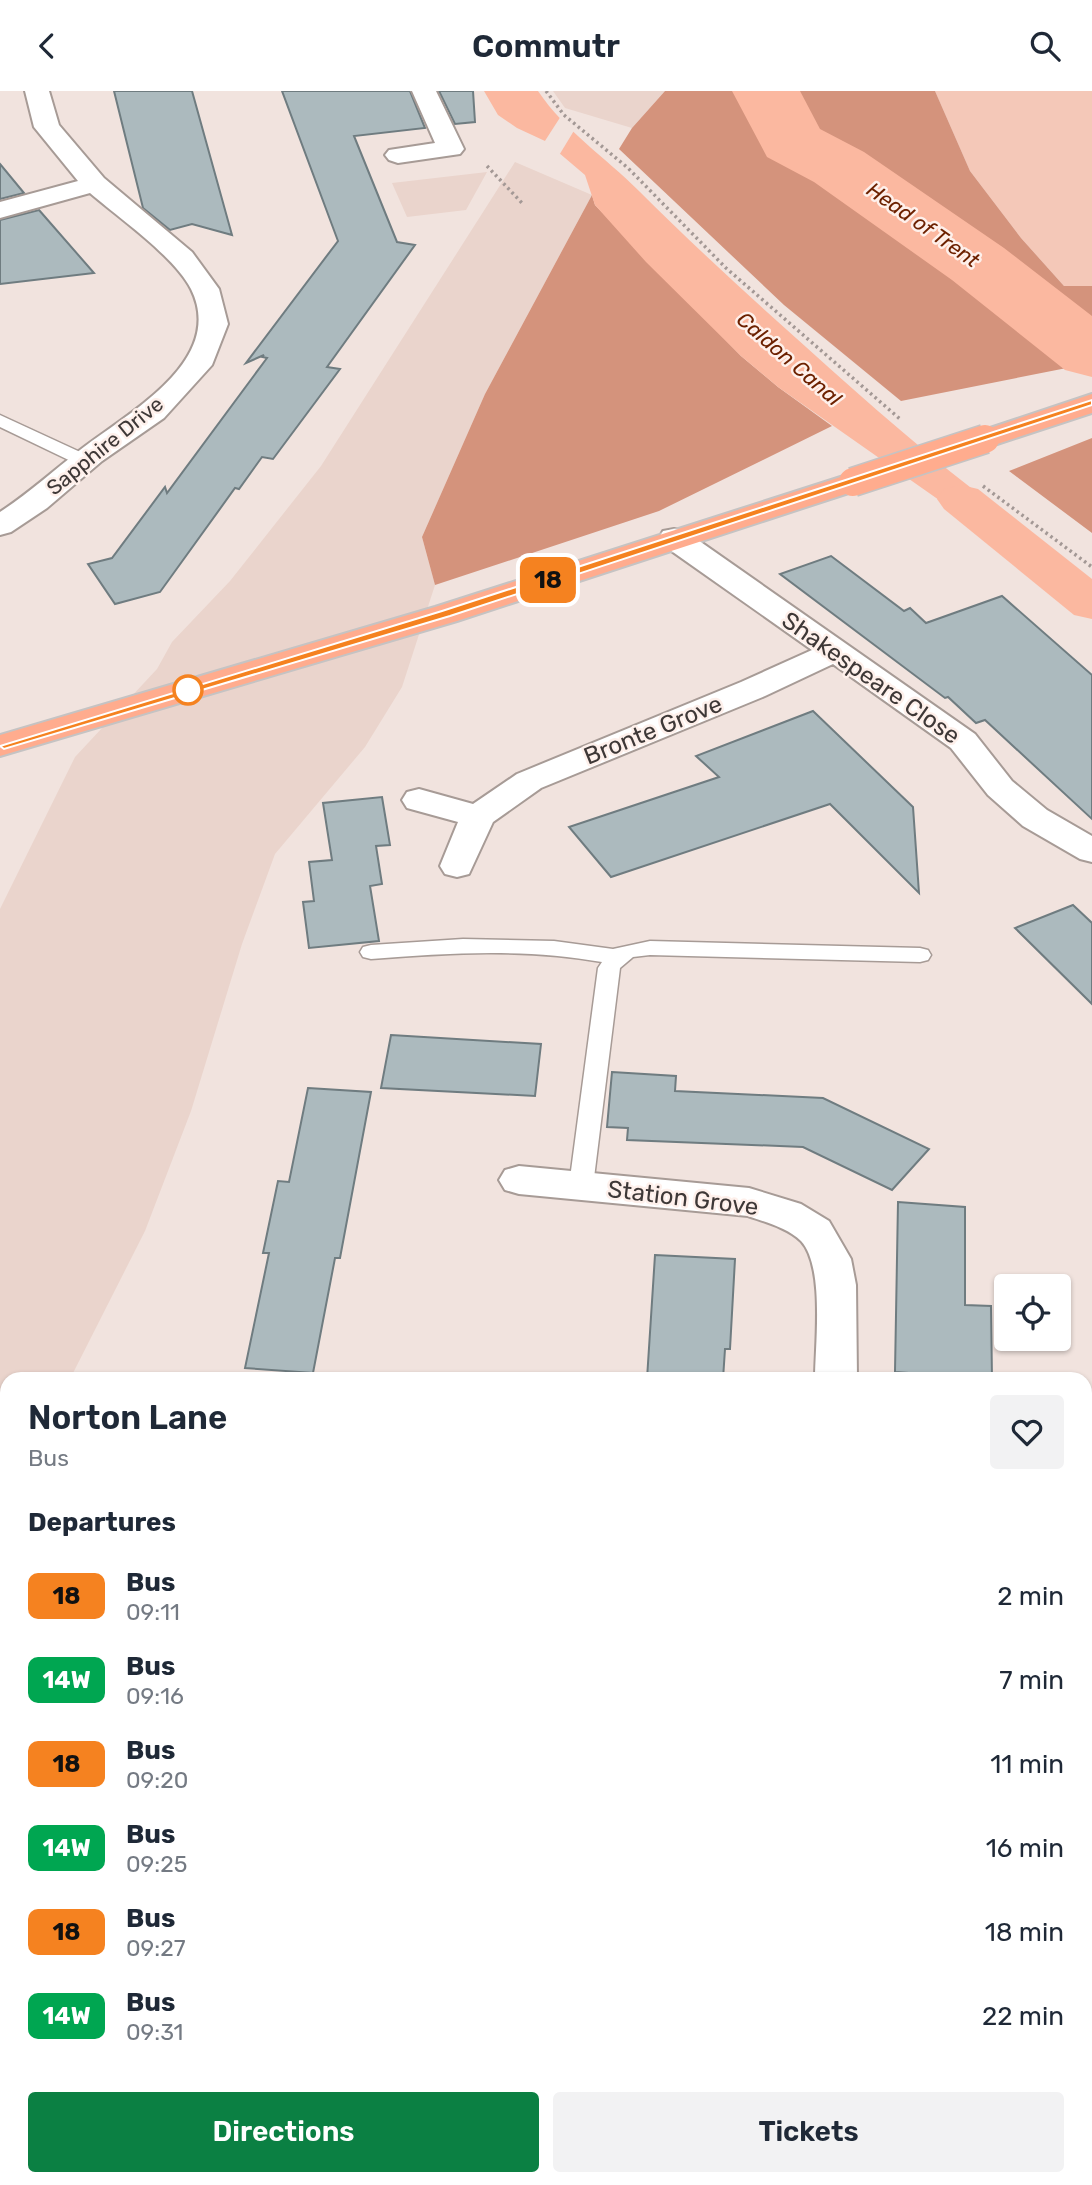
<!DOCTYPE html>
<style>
body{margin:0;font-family:Rubik,sans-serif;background:#f2f2f3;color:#1f2937;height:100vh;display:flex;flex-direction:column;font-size:26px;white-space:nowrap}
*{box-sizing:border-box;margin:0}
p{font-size:23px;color:#747a83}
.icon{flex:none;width:38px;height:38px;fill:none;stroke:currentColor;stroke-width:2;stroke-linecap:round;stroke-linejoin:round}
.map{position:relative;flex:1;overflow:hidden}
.details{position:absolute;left:0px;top:1281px;width:1092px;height:814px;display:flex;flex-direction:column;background:#fff;border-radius:21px 21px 0 0;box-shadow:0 2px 5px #0004}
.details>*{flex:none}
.badge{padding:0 14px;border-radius:10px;font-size:24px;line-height:46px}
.controls{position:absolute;left:994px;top:1183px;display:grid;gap:14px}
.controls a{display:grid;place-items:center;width:77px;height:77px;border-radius:7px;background:#fff;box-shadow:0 2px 5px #0004;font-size:35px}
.map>.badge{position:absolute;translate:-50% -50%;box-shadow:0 0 0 4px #fff}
h2{padding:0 28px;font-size:26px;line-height:63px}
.round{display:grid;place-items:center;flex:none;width:74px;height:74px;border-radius:7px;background:#f2f2f3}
.overview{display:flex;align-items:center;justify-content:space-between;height:119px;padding:0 28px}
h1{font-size:33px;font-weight:600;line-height:52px}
.cta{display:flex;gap:14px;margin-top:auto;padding:14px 28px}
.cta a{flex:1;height:80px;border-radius:7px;background:#0b8043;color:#fff;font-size:28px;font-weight:600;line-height:80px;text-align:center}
.cta a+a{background:#f2f2f3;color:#1f2937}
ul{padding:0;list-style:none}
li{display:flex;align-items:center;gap:21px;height:84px;padding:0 28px}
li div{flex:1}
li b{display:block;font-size:26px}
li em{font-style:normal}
li .badge{min-width:77px;font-weight:700;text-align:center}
header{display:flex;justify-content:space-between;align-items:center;height:91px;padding:0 28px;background:#fff;font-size:32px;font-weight:600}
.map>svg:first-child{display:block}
.built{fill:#ead4cc}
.green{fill:#f4c8b8}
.forest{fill:#d4937c}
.water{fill:#fbb8a0}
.pier{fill:#f1e3de}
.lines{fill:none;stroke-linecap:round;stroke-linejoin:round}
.canal{fill:#fbb8a0;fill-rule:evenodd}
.river{fill:#fbb8a0;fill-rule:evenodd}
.building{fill:#acbabe;stroke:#6f7c80;stroke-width:2}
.service-casing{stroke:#a79b96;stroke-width:3}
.minor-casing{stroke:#a79b96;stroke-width:4}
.trunk-casing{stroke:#c5c3c3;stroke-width:4}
.path{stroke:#a39895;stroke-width:3.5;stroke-dasharray:2.5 3.5;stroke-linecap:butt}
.service{fill:#fff;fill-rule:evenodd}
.minor{fill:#fff;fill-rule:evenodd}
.trunk{fill:#ffac8e;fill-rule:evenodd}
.trunk-bridge-casing{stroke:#c5c3c3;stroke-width:31;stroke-linecap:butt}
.trunk-bridge{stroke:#ffac8e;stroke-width:28}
.line{fill:#f58220;stroke:#fff;stroke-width:2}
.stop-dot{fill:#fff;stroke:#f58220;stroke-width:3.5}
.labels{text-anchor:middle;stroke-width:5;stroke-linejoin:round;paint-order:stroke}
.far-water-label{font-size:21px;font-style:italic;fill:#6d2100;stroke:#fef0eb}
.far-street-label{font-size:21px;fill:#3e3837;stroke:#fef0eb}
.street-label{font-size:24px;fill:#3e3837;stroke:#fef0eb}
</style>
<header><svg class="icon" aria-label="back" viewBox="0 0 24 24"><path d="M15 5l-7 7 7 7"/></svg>Commutr<svg class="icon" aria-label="search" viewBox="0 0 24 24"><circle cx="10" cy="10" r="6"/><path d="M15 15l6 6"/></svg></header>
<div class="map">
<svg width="1092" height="2094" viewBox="0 0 1092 2094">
<rect width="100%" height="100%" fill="#f1e3de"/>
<path class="built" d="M553,0H665L632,37L565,17Z
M515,71L592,104L485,303L422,446L435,494L402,596L365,656L275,763L242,853L191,1020L145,1140L70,1288H7V1413L0,1426V818L75,666L157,578L172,551L230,490L321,375Z
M487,81L466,119L407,126L392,92Z"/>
<path class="green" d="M935,0H1092V195H1064L1021,147L970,80Z"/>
<path class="forest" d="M665,0H935L970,80L1021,147L1064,195H1092V272L901,310L784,214L619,58L632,37Z
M592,104L595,114L741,265L778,296L832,335L659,420L435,494L422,446L485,303Z
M1092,347V442L1009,380Z"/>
<path class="water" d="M484,0H538C565,40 605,66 639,100C693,154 749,205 806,256C881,324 957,390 1040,448L1013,467L939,409L778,296L741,265L646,171L595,114L585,84L545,50L517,37L498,24Z"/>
<path class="pier" d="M561,25L575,38L558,66L543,53Z"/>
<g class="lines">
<path class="canal" d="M961,394L978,398L1092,488V528L1074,524L944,418L937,408L944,398Z"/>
<path class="river" d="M732,0H800L820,38L864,61L1004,157L1092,225V286L1065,279L952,189L814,91L767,66Z"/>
</g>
<path class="building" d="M114,0H192L232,144L192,133L170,139L143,117Z
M282,0H410L425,37L354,45L397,151L415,154L327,276L340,278L273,368L262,366L239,398L235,397L160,501L115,513L88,473L112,467L165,396L167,402L267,267L262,266L264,264L246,272L338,150Z
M439,0H473L475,31L455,33Z
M0,73L24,102L0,108Z
M39,119L94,182L0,193V129Z
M831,465L904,520L910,517L926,532L1002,505L1092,584V728L985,629L976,632L948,606L945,607L780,483Z
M813,620L913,716L919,802L830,713L611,786L569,736L719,686L696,665Z
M382,706L390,754L376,755L382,793L370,795L379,850L309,857L303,811L314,810L309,771L332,769L323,712Z
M1073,814L1092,832V913L1015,837Z
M391,944L541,953L535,1005L381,997Z
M612,981L676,985L675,1000L823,1007L929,1058L892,1099L803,1056L627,1049L628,1037L607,1036Z
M308,997L371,1001L340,1167H335L313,1282L245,1277L269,1162H263L278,1090L289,1091Z
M898,1111L965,1116V1214L991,1215L992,1288L895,1281Z
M655,1164L735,1168L730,1258H725L723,1288H647Z"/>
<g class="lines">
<defs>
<path id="service" d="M0,324L91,366L94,370L91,374H79L0,336Z
M463,848L554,850L613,858L650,850L920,857L928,859L931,864L928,869L920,871L650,864L633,866L620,877L593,1095L589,1101L581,1103L573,1101L569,1095L598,877L602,871C525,857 448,862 371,868L363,866L360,861L363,856L371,854Z"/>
<path id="minor" d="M25,0H49L59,34L104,87L192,161L219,198L228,233L212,274L164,327L102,370L47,417L11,441L0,444V421C29,402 53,380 80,359C126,323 227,270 191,198C174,165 119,127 90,102L0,127V111L78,90L34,36Z
M412,0H436L464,58L460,63L398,72L389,69L385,64L389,59L435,52Z
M674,438L685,440L975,643L1012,690L1047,719L1092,745V771L1080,768L1023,735L988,704L951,657L833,573L765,605L541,697L493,731L469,783L457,786L445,783L440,775L458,731L407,717L402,709L407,701L419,698L473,713L517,683L741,591L812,559L663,454L659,447L663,440Z
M519,1075L749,1097L801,1113L829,1130L851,1168L856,1194L857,1288H815C815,1254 825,1176 801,1150C788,1137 765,1131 748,1125L519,1103L505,1099L499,1089L505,1079Z
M766,2088H818V2094H766Z"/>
<path id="trunk" d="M1092,303V322L985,357L975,354L970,348L975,342Z
M853,382L864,385L868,391L864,397L457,530L0,665V644L435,516Z"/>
</defs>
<use href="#service" class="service-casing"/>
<use href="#minor" class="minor-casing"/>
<use href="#trunk" class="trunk-casing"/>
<path class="path" d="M546,0L564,24L628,77L726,177L900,328
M487,75L522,112
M983,395L1092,476"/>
<use href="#service" class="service"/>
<use href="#minor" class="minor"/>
<use href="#trunk" class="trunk"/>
<defs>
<path id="trunk-bridge" d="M853,391L985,348"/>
</defs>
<use href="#trunk-bridge" class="trunk-bridge-casing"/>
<use href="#trunk-bridge" class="trunk-bridge"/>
</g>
<path class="line" d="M1092,309V314L450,525L4,658L0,655L442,520Z"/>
<circle class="stop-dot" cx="188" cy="599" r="14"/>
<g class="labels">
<g class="far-water-label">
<text transform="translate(923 134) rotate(35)" y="7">Head of Trent</text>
<text transform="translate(789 268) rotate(41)" y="7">Caldon Canal</text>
</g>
<g class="far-street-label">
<text transform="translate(105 355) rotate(-39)" y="7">Sapphire Drive</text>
</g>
<g class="street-label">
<text transform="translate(871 587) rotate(35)" y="8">Shakespeare Close</text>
<text transform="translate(653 639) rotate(-22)" y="8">Bronte Grove</text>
<text transform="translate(683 1107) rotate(7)" y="8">Station Grove</text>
</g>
</g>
</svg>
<div class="controls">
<a><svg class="icon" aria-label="locate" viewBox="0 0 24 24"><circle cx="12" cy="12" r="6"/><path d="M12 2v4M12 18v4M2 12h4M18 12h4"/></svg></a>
</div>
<b class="badge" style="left:548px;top:489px;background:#f58220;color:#111">18</b>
<section class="details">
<div class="overview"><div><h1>Norton Lane</h1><p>Bus</p></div><a class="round"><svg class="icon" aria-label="heart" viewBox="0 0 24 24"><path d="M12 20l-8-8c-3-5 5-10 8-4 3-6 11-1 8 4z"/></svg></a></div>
<h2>Departures</h2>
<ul>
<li><span class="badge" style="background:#f58220;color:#111">18</span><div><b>Bus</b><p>09:11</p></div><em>2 min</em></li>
<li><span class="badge" style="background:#00a651;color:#fff">14W</span><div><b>Bus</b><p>09:16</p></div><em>7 min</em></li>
<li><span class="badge" style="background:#f58220;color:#111">18</span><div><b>Bus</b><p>09:20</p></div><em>11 min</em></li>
<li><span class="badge" style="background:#00a651;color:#fff">14W</span><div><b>Bus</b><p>09:25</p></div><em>16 min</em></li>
<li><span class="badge" style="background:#f58220;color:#111">18</span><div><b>Bus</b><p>09:27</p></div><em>18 min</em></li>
<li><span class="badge" style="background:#00a651;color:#fff">14W</span><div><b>Bus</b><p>09:31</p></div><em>22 min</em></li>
</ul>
<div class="cta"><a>Directions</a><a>Tickets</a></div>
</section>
</div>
